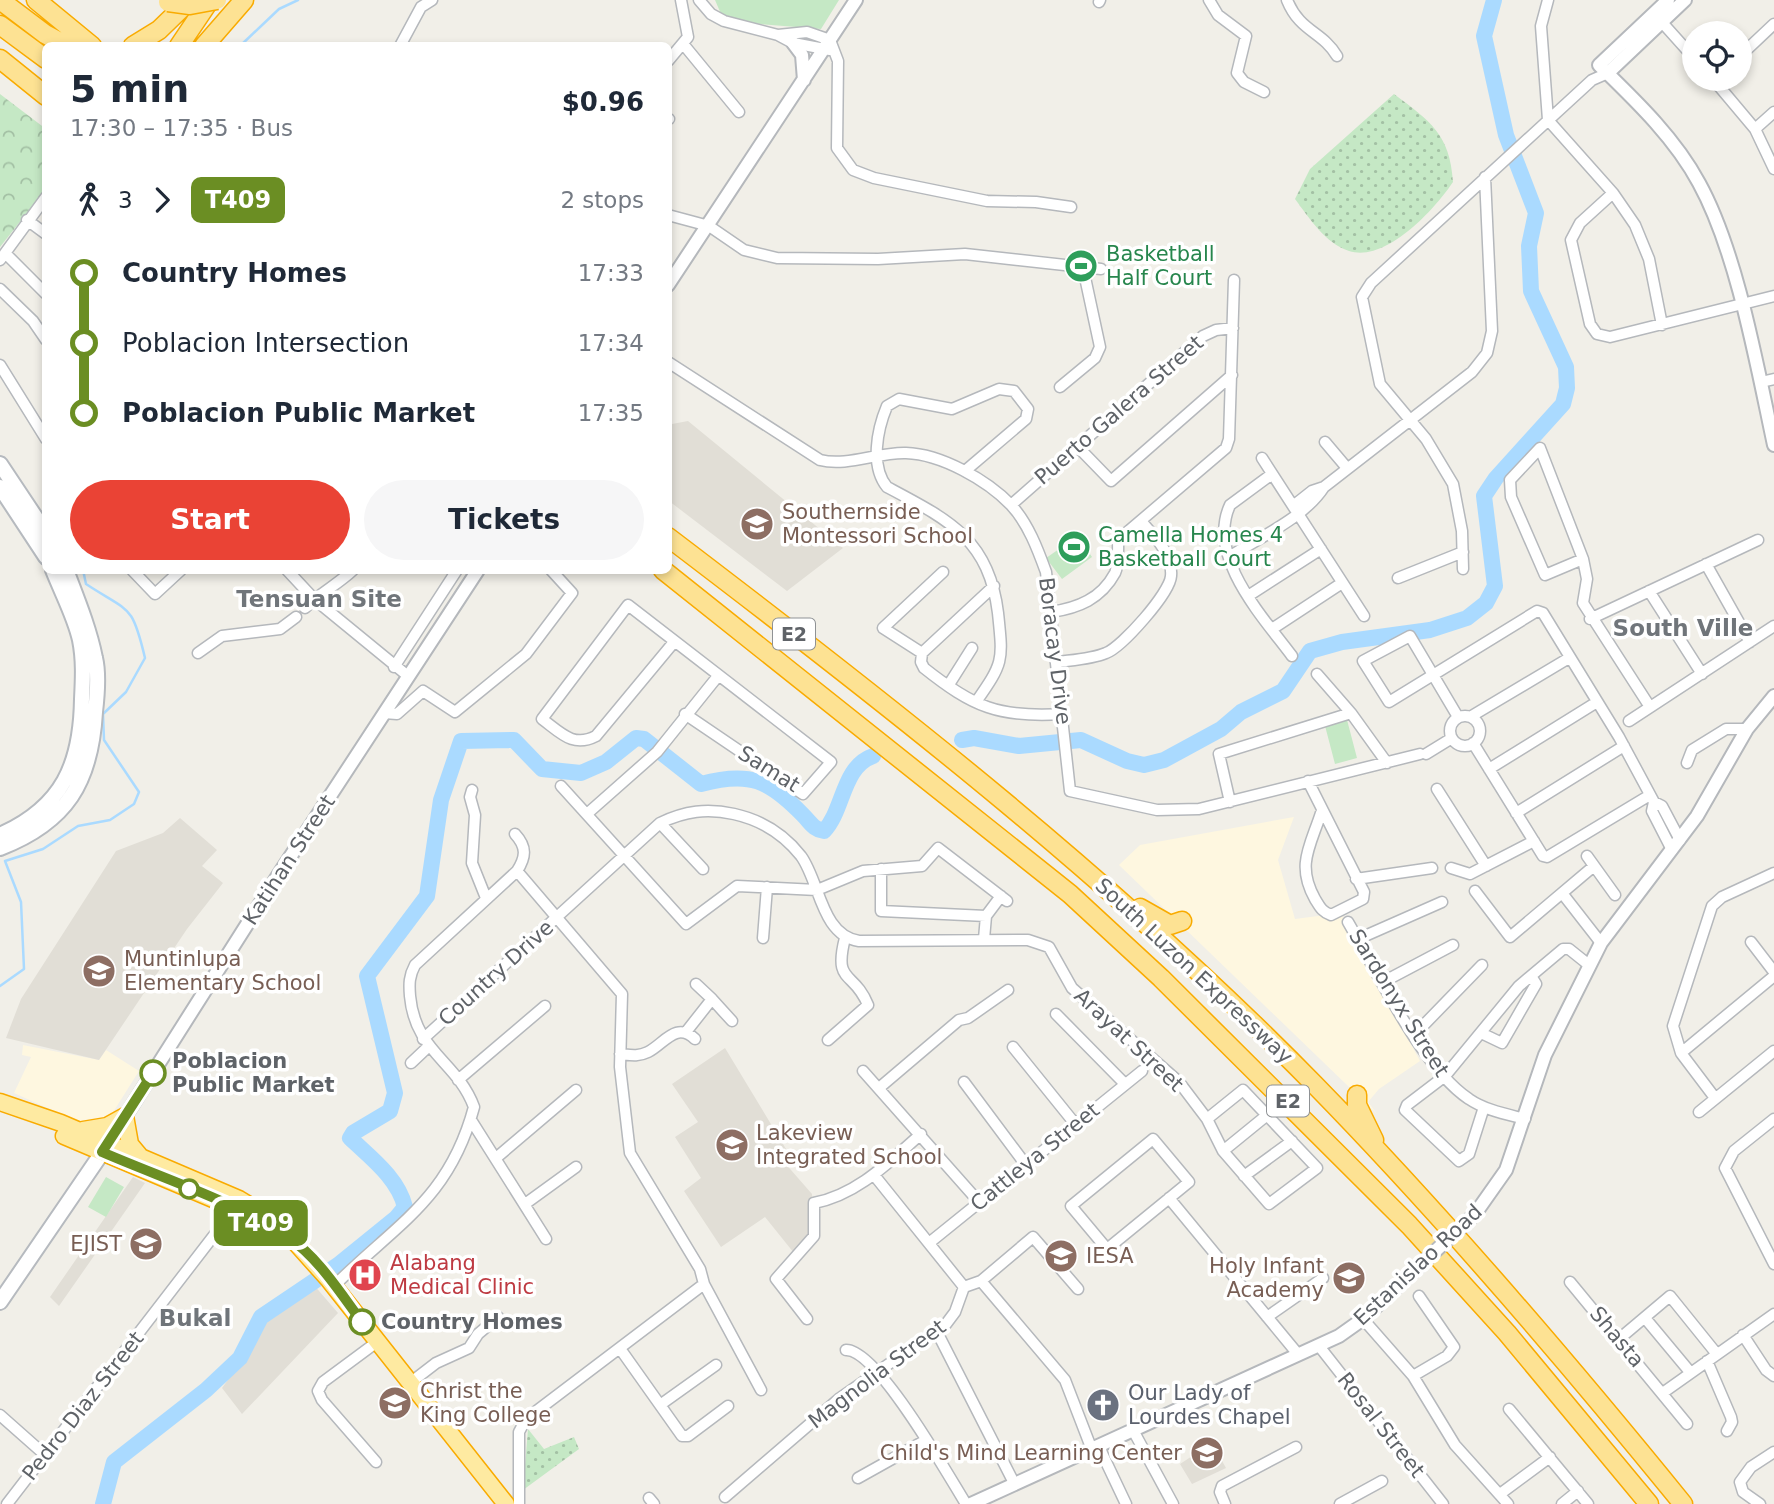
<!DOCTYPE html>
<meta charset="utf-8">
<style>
body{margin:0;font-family:"DejaVu Sans",sans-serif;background:#f6f6f7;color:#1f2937;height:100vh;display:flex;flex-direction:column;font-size:26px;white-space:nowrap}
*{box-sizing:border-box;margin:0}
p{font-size:23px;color:#747a83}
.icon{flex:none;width:38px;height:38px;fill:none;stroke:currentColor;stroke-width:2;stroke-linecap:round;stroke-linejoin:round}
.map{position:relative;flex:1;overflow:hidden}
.panel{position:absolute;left:42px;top:42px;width:630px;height:532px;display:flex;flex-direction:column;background:#fff;border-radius:10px;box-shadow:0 4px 10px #0003}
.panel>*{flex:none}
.badge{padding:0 14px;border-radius:10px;font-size:24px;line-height:46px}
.controls{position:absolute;left:1682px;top:21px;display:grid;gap:14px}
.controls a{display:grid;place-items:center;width:70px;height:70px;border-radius:50%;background:#fff;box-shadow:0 4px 10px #0003;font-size:35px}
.map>.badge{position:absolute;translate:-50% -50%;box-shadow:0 0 0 4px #fff}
.legs{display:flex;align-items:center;gap:10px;height:77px;padding:0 28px;font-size:23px}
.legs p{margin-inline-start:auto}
.headline{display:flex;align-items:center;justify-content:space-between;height:119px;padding:0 28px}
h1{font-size:38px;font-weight:600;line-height:52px}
.primary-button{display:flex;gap:14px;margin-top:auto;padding:14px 28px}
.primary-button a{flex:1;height:80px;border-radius:42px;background:#ea4335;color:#fff;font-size:28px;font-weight:600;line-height:80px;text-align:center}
.primary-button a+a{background:#f6f6f7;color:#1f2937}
ul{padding:0 28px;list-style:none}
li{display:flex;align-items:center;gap:24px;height:70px;font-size:26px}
li i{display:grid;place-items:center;width:10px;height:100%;margin:0 9px;background:currentColor}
li i::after{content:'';width:18px;height:18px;margin:-9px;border:5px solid;border-radius:50%;background:#fff}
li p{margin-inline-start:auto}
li:first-child i{background:linear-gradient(#0000 50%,currentColor 0)}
li:last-child i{background:linear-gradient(currentColor 50%,#0000 0)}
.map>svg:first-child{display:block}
.commercial{fill:#fef7e0}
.education{fill:#e1ded6}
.grass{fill:url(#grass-dots)}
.forest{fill:url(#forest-crowns)}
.green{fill:#c5e8c5}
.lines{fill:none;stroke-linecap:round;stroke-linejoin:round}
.stream{stroke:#aadaff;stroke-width:2.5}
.river{stroke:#aadaff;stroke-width:16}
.minor-casing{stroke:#b5b8bc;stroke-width:13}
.tertiary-casing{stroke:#b5b8bc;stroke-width:16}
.secondary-casing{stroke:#b6babf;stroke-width:18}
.trunk-casing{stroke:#f9ab00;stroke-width:19}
.motorway-casing{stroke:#f9ab00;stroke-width:21}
.minor{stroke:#fff;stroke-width:10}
.tertiary{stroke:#fff;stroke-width:12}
.secondary{stroke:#fff;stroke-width:14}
.trunk{stroke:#feeaa1;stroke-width:16}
.motorway{stroke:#fde293;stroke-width:18}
.tertiary-bridge-casing{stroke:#b5b8bc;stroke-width:16;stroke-linecap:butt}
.motorway-bridge-casing{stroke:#f9ab00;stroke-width:21;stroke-linecap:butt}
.tertiary-bridge{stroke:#fff;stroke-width:12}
.motorway-bridge{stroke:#fde293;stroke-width:18}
.line-1-casing{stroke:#fff;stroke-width:16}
.line-1{stroke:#6b8e23;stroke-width:10}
.stop-1-dot{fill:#fff;stroke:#6b8e23;stroke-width:3.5}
.labels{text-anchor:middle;stroke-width:7;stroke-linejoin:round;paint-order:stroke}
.shield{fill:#fff;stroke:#8f9295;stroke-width:2}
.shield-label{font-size:19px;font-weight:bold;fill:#5f6368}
.leisure-label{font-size:21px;fill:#27864d;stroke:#fff;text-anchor:start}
.street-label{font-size:21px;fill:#5f6368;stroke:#fff}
.education-label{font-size:21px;fill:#785e54;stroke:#fff;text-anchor:start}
.stop-label{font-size:21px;font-weight:bold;fill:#5f6368;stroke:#fff;text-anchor:start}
.health-label{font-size:21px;fill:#be3a42;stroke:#fff;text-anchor:start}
.worship-label{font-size:21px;fill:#5b616d;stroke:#fff;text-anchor:start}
.neighbourhood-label{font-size:23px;font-weight:bold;fill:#70757a;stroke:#fff}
</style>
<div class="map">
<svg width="1774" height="1504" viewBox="0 0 1774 1504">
<defs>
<pattern id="grass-dots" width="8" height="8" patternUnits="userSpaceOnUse" patternTransform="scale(1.75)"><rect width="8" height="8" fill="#c5e8c5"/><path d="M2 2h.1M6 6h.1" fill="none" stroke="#a3c0a4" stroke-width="1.8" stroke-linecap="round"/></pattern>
<pattern id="forest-crowns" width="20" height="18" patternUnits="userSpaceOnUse" patternTransform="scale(1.75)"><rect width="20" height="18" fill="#c5e8c5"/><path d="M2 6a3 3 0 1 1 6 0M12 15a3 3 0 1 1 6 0" fill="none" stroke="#a3c0a4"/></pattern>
</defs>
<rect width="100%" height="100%" fill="#f1efe8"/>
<path class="commercial" d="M1294,817L1278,860L1295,919L1341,913L1420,1061L1379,1089L1368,1102L1377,1114L1119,865L1140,845Z
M23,1045L99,1060L106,1050L139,1071L110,1117L83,1124L14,1093L31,1057L22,1055Z"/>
<path class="education" d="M688,421L843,548L787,591L669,501V422L672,424Z
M180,818L217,850L202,866L223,883L187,929L99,1060L6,1038L21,999L116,851L163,833Z
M725,1048L789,1154L784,1162L812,1194L813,1230L794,1253L765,1217L721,1247L684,1191L701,1178L675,1137L698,1122L672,1084Z
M133,1177L145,1183L59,1306L50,1297Z
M313,1284L338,1313L242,1414L222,1388L260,1336L258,1328Z
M1212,1443L1226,1468L1192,1484L1180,1464Z"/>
<path class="grass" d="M1394,94C1430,121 1450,134 1453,182C1435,209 1386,263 1349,251C1325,243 1310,219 1295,199L1310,169Z
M528,1429L544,1449L574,1437L579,1449L523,1490Z"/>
<path class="forest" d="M0,94L46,129L45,190L0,247Z"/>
<path class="green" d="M715,0H839L821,29L724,21Z
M1078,536L1092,557L1062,579L1046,558Z
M1346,716L1357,758L1335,764L1324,722Z
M106,1177L124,1187L106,1217L88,1207Z"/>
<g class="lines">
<path class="stream" d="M240,46L279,9L298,0
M0,986L24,969L21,902L5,861L43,849L78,826L110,820L134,804L139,792L104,740L103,714L126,692L145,658C132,603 130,613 86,584L83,570"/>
<path class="river" d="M962,740L974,738L1019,746L1081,740L1127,761L1144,765L1164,760L1221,729L1241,712L1283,691L1310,651L1342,642L1430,630L1467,618L1486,603L1495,586L1484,496L1496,478L1563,404L1567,388L1566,367L1531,291L1529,246L1536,213L1506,135L1484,36L1494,0
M103,1504L114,1462L206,1390L240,1358L261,1317L338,1265L396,1218L405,1207C398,1178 371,1158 350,1138L353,1133L390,1111L395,1093L367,976L427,896L441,800L461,741L514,740L542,769L581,773L606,762L636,738L644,739L701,784C750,771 769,780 803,815C811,823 813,829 824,831C844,810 842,767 873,756"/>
<defs>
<path id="minor" d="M699,0L711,14L724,21L778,35L793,43L830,50
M1209,0L1218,15L1246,36L1237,73L1244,82L1264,92
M1287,0C1300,32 1322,31 1337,56
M1548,0L1541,26L1548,120L1613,193L1635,225L1649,259L1662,325
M1099,2L1100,0
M1659,19L1694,58
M778,35L807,32L830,40L838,61L837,148L853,170L874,178L987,201L1036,202L1071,207
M684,45L739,112
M400,46L421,7L432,0
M1740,56L1774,24
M668,61L688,37L681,0
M1713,79L1755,129L1774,169
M668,119H669
M1755,129L1774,112
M1613,193L1580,223L1571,240L1590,324L1597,334L1610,337L1774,296
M668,215L709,226L744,250L777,258L878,259L965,254L1101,269
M27,220L46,234
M5,253L46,294
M0,260L46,197
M0,289L33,321L46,340
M668,362L820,460C847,467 878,452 906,453C941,454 987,480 1011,505C1028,523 1038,550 1046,572L1070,791L1157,810L1199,809L1420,754
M0,365L46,439
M1761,382L1774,379
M1060,387L1095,358L1100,347L1083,268
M1325,442L1347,468
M1077,446L1111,481L1232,375
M1262,458L1364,616
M965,471L1026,419L1028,409L1014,391L999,389L952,409L899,399L887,406C877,430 870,466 887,487C949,520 989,539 998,613C1003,661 1004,662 976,702
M1272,474L1230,505C1206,557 1263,617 1292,656
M1011,505L1203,336L1216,330L1233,328
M1293,506L1312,491L1324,487L1472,372L1487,353L1492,331L1485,177
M1229,557C1260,537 1304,518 1324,487
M1583,559L1545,575L1511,497L1510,480L1540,448L1583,559L1587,579L1583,603L1650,707
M1706,564L1750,642
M1463,569L1462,531L1453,484L1426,439L1380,384L1362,297L1371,283L1592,80L1608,73
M132,570L155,594L181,570
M287,570L314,599L408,676
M943,572L883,628L922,653L921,662L924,668C973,707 999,718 1062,714
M1398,578L1463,552
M1649,591L1702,674
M1248,596L1321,549
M305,608C320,593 337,585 353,570
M1051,612C1078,608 1101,599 1115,573C1119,565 1118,550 1118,540L1226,448L1229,439L1234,280
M1590,619L1758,540
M1272,629L1342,583
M674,642L596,736C573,748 561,733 542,719L628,605L831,762L803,794L685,714
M198,653L222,636L280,629L296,617
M922,653L994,586
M1058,662C1073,660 1092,659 1106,653C1122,647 1170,593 1171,576C1173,554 1154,536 1141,521
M394,667L457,570
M1317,674L1351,713L1387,763
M948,686L972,648
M384,713L397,714L423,691L455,712L526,654L572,593L551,570
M1450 731a15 15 0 1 1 30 0a15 15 0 1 1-30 0Z
M1458,717L1410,636L1363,661L1389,702L1537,611L1543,613L1619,737L1654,802
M1470,717L1569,658
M1629,721L1774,626
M1473,743L1543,856L1547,857L1650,795
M1426,754L1452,738
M1687,763L1692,750L1726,729H1747
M1489,769L1597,702
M1308,781L1364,892L1363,899L1331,915C1322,912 1320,907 1315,899C1296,865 1310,847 1321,813
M561,786L686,924L737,886L817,890L863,871L922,866L938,848L1007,901
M1437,789L1486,866
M472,790L470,797L475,815L472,863L486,898
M1230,802L1219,754L1351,713
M588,813L657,752L718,676
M1516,813L1624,746
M660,823L703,869
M515,834C527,847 526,857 517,871
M1672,850L1652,811L1654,802L1662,806L1680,840
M1587,856L1615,895
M1451,868L1470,874L1534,841
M881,869V911L986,916
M1356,879L1432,868
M1475,891L1510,937L1594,866
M1562,893L1601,943
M1348,922C1377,972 1423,1069 1469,1099C1485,1110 1506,1114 1525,1119
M763,938L767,887
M984,939L986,916L1001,896
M1358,939L1442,902
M1751,942L1774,972
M1383,982L1453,945
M696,984L712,999
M1056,1014L1125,1084
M686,1032L712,999L732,1021
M1481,1033L1502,1043L1536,984L1531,976
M1415,1034L1482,965
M423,1039L660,823C685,811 707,808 734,814C761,820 783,833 801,856C820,882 821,935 859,941L1028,940L1049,947L1072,988L1179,1082L1207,1119L1223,1151L1269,1204L1317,1168L1243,1090L1207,1119
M828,1040L868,1005C854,970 833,985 845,938
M1013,1047L1076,1125
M1681,1053L1774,976
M620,1054C630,1055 638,1057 648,1052C664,1044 676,1021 695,1039
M411,1063L429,1046
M863,1071L979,1202
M458,1080L545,1006
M964,1082L1026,1165
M879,1088L959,1020L968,1018L1008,990
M1715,1098L1681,1053L1673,1026L1712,906L1722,897L1774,873
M1484,1107L1469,1154L1459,1161L1405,1110L1407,1105L1445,1076L1519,986L1563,949H1569L1589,965
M1699,1112L1774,1051
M1774,1119L1734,1151L1725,1168L1774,1264
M471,1120L546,1239
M1153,1139L1189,1182L1107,1249L1071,1206Z
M1223,1151L1266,1116
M496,1158L576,1090
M874,1175L964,1287
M1244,1176L1292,1141
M1169,1198L1297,1353
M525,1204L576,1167
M929,1243L1142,1071
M981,1281L1065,1380L1092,1450
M1570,1282L1687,1424
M334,1286C396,1224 449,1200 474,1107C457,1061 415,1052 410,996C409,984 409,976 415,965L517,871L622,994L620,1067L630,1153L700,1269L704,1284L761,1390
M1267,1317L1323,1278
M1645,1318L1690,1372
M807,1319L776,1279L814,1236V1203C857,1195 889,1162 921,1134
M1363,1319L1413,1376L1455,1445L1508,1504
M937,1332L1014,1483
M1743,1335L1766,1370L1774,1376
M1619,1339L1670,1296L1716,1353
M1319,1346L1443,1504
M621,1350L682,1436H688L728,1406
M846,1350C877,1349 948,1475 966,1504
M1707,1361L1731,1417L1732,1422L1727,1431
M1413,1376L1447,1356L1454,1347L1419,1296
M410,1383L436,1363L469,1348L478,1334L498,1317
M1664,1392L1774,1314
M660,1405L716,1365
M1509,1409L1588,1504
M0,1415L44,1454
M1134,1432L1173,1504
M1099,1447L1126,1504
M376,1462L322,1400L318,1391L323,1382L377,1342
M858,1478L926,1440
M1500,1494L1550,1457
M725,1497L840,1398L946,1324L955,1312L964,1287L981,1281L1033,1237L1078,1289
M649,1498L654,1504
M7,1504L235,1208
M519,1504V1432L526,1419L704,1284
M1225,1504L1220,1492L1222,1486L1296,1447
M1340,1504L1382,1481
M1562,1504L1578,1491
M1760,1504L1743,1492L1740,1482L1751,1467L1774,1452"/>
<path id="tertiary" d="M1668,0L1599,65C1635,100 1675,138 1699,183C1737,252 1757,366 1774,445
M793,43L802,55L804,80
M1608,73L1685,0
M668,285L856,0
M109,1142L279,874L478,570
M1475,1214L1506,1170L1545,1055L1601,943L1697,816L1747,729L1774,696
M971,1504L1339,1336L1363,1319L1414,1271"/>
<path id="secondary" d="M0,464L46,533
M0,487L46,557
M0,835C63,807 81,764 82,699C83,679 84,660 80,640C75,617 62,593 53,570
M0,848C67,822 91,782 95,712C97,695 99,674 95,658C89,628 77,599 66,570
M0,1302L108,1144"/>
<path id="trunk" d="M0,1102L61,1123L239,1199L278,1223L329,1280L506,1504
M83,1130L107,1126L125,1116L130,1144L140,1156
M64,1136L227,1205"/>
<path id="motorway" d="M0,0L45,34L67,46
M36,0L92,46
M0,25L46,59
M133,46L159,30L190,0
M179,46L210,0
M204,46L244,0
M0,59L46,96
M668,537C893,708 1117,883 1315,1085C1445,1218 1566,1360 1683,1504
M663,570L1070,894L1161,978L1409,1225L1507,1333L1649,1504
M1140,908L1170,925L1182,921
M1357,1095V1105L1374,1140"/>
</defs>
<use href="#minor" class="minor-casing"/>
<use href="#tertiary" class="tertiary-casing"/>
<use href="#secondary" class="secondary-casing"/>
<use href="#trunk" class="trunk-casing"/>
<use href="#motorway" class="motorway-casing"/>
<use href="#minor" class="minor"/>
<use href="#tertiary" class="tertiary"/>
<use href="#secondary" class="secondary"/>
<use href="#trunk" class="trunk"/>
<use href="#motorway" class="motorway"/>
<defs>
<path id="tertiary-bridge" d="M1414,1271L1475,1214"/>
<path id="motorway-bridge" d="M168,2L190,5L217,0"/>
</defs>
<use href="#tertiary-bridge" class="tertiary-bridge-casing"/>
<use href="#motorway-bridge" class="motorway-bridge-casing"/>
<use href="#tertiary-bridge" class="tertiary-bridge"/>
<use href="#motorway-bridge" class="motorway-bridge"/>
</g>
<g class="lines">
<defs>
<path id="line-1" d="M153,1073L102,1152C164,1179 232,1200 288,1237C318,1257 341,1294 362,1322"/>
</defs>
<use href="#line-1" class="line-1-casing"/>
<use href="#line-1" class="line-1"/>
</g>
<defs>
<symbol id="stadium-disc" viewBox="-11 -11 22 22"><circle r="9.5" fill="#2e9e5b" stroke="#fff"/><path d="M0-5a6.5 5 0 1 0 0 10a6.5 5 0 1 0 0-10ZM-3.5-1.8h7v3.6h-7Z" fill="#fff"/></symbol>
<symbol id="school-disc" viewBox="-11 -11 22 22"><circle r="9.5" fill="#8d6e63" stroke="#fff"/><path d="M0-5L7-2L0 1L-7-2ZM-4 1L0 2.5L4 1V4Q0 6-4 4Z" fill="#fff"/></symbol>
<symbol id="hospital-disc" viewBox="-11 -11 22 22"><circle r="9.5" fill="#e0444e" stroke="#fff"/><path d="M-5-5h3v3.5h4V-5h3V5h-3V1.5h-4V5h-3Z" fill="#fff"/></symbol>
<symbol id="university-disc" viewBox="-11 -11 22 22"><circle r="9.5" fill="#8d6e63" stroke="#fff"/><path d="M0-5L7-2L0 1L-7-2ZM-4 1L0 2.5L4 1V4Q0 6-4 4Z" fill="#fff"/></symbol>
<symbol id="church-disc" viewBox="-11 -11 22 22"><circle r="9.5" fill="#6b7280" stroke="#fff"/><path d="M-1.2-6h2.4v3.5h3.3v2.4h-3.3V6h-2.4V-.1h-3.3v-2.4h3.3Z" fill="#fff"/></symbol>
</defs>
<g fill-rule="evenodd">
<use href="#stadium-disc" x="1062" y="247" width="38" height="38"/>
<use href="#school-disc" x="738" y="505" width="38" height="38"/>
<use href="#stadium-disc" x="1055" y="528" width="38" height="38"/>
<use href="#school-disc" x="80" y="952" width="38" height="38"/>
<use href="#school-disc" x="713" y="1126" width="38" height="38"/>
<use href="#school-disc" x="127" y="1225" width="38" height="38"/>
<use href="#school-disc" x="1042" y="1237" width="38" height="38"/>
<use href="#hospital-disc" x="346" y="1256" width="38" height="38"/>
<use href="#school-disc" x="1330" y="1259" width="38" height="38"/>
<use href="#university-disc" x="376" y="1384" width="38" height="38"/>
<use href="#church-disc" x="1084" y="1386" width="38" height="38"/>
<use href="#school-disc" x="1188" y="1434" width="38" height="38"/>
</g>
<g class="stop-1-dot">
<circle cx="153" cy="1073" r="12"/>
<circle cx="189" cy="1189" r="9"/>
<circle cx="362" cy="1322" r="12"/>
</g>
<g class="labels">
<g class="shield">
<rect x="773" y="618.5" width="42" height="31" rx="5"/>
<rect x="1267" y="1085.5" width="42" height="31" rx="5"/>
</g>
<g class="shield-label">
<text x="794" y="641">E2</text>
<text x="1288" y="1108">E2</text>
</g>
<g class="leisure-label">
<text x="1106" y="261">Basketball<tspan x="1106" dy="24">Half Court</tspan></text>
<text x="1098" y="542">Camella Homes 4<tspan x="1098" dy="24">Basketball Court</tspan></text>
</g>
<g class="street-label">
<text transform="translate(1119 410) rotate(-41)" y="7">Puerto Galera Street</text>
<text transform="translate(1055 651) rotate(83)" y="7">Boracay Drive</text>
<text transform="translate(769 769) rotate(32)" y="7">Samat</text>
<text transform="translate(289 860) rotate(-57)" y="7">Katihan Street</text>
<text transform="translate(1194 971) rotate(43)" y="7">South Luzon Expressway</text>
<text transform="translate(496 973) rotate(-42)" y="7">Country Drive</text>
<text transform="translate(1399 1003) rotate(58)" y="7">Sardonyx Street</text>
<text transform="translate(1129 1040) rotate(43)" y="7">Arayat Street</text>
<text transform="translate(1035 1157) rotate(-39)" y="7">Cattleya Street</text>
<text transform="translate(1418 1265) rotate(-43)" y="7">Estanislao Road</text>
<text transform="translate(1617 1337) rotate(50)" y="7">Shasta</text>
<text transform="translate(877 1374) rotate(-37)" y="7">Magnolia Street</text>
<text transform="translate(83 1406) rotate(-52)" y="7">Pedro Diaz Street</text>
<text transform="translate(1381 1425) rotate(52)" y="7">Rosal Street</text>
</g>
<g class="education-label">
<text x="782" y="519">Southernside<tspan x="782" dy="24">Montessori School</tspan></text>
<text x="124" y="966">Muntinlupa<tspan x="124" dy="24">Elementary School</tspan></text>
<text x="756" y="1140">Lakeview<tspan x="756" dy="24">Integrated School</tspan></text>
<text x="122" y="1251" text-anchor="end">EJIST</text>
<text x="1086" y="1263">IESA</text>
<text x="1324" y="1273" text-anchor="end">Holy Infant<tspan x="1324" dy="24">Academy</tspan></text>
<text x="420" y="1398">Christ the<tspan x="420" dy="24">King College</tspan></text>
<text x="1182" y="1460" text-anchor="end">Child's Mind Learning Center</text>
</g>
<g class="stop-label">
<text x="172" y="1068">Poblacion<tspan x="172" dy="24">Public Market</tspan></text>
<text x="381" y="1329">Country Homes</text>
</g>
<g class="health-label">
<text x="390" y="1270">Alabang<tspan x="390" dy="24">Medical Clinic</tspan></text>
</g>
<g class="worship-label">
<text x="1128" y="1400">Our Lady of<tspan x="1128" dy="24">Lourdes Chapel</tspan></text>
</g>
<g class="neighbourhood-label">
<text x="319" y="607">Tensuan Site</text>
<text x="1683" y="636">South Ville</text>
<text x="195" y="1326">Bukal</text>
</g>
</g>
</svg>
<div class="controls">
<a><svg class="icon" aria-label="locate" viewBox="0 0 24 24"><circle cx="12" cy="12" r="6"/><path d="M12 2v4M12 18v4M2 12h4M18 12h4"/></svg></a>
</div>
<b class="badge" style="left:261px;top:1223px;background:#6b8e23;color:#fff">T409</b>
<section class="panel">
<div class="headline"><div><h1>5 min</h1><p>17:30 – 17:35 · Bus</p></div><b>$0.96</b></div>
<div class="legs"><svg class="icon" aria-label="walk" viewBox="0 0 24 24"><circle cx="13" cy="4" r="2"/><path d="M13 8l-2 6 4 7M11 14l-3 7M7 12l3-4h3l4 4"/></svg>3<svg class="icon" aria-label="forward" viewBox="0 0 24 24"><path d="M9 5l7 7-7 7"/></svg><b class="badge" style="background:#6b8e23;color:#fff">T409</b><p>2 stops</p></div>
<ul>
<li><i style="color:#6b8e23"></i><b>Country Homes</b><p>17:33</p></li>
<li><i style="color:#6b8e23"></i><span>Poblacion Intersection</span><p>17:34</p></li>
<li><i style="color:#6b8e23"></i><b>Poblacion Public Market</b><p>17:35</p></li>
</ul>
<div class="primary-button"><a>Start</a><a>Tickets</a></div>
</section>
</div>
